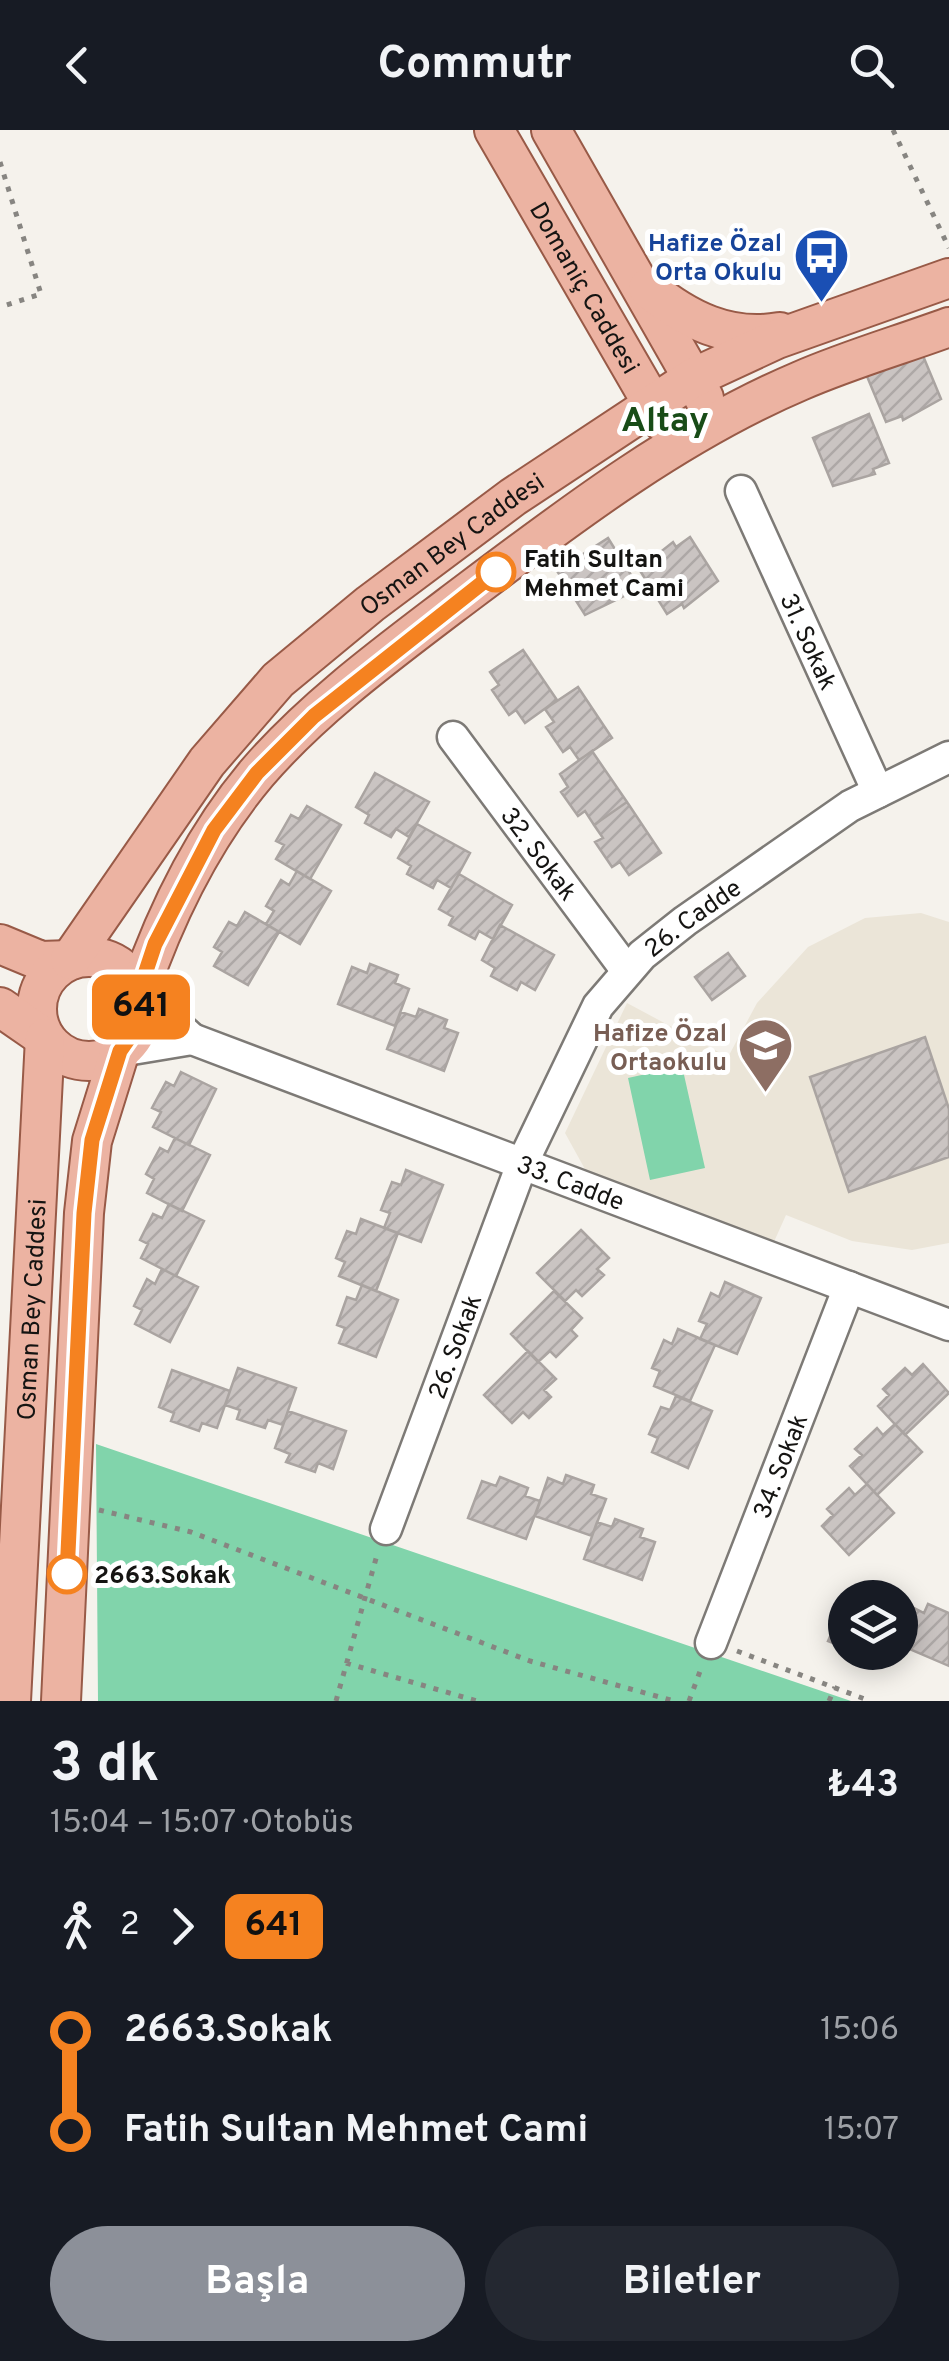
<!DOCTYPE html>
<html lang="tr">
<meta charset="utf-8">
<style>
body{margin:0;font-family:Overpass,sans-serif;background:#242831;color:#f1f3f6;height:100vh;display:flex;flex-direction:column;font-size:38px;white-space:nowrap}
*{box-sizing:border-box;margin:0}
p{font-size:32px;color:#9ea1a6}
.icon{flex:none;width:55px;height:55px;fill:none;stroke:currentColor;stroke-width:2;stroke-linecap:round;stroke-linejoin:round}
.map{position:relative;height:1571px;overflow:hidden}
.details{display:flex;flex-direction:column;background:#171b24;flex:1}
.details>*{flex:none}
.badge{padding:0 20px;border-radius:15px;font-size:35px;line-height:65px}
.fabs{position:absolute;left:828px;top:1450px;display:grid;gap:20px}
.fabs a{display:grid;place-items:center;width:90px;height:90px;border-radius:50%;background:#171b24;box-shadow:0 5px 25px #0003;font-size:50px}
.map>.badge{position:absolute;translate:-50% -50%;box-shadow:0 0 0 5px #fff}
.legs{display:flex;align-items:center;gap:15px;height:110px;padding:0 50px;font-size:32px}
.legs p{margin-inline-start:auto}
.head{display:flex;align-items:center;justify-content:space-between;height:170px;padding:0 50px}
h1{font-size:55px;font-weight:700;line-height:75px}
.action{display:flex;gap:20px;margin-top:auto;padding:20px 50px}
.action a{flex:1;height:115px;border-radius:60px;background:#8c9099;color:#fff;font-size:40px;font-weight:700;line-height:115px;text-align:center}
.action a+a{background:#242831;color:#f1f3f6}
ul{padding:0 50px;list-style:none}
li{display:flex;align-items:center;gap:35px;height:100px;font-size:38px}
li i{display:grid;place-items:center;width:15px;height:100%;margin:0 12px;background:currentColor}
li i::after{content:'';width:25px;height:25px;margin:-12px;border:8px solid;border-radius:50%;background:#171b24}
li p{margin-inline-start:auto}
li:first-child i{background:linear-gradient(#0000 50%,currentColor 0)}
li:last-child i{background:linear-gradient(currentColor 50%,#0000 0)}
header{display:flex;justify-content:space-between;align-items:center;height:130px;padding:0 50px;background:#171b24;font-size:45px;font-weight:700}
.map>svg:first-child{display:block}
.built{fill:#ebe5d8}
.park{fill:#81d4ab}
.building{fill:url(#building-hatch);stroke:#aaa4a1;stroke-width:2.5}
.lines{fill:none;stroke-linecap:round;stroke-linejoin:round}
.minor-casing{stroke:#7d7a76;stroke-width:35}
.major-casing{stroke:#985a47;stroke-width:42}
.path{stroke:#878581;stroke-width:5;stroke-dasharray:5 8;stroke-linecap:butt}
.minor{stroke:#fff;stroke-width:30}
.major{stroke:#ecb3a2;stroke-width:38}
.line-1-casing{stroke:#fff;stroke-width:22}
.line-1{stroke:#f58220;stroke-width:15}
.stop-1-dot{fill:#fff;stroke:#f58220;stroke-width:5}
.labels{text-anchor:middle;stroke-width:10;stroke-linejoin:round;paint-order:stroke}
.transit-label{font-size:25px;font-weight:bold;fill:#164399;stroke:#fff;text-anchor:end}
.street-label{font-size:25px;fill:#151412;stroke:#fff}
.stop-label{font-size:25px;font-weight:bold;fill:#151412;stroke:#fff;text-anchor:start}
.education-label{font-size:25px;font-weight:bold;fill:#785e54;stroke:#fff;text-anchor:end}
.district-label{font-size:35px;font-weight:bold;fill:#184c17;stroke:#fff}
</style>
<header><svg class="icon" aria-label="back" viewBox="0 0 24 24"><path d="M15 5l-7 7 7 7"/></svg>Commutr<svg class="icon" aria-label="search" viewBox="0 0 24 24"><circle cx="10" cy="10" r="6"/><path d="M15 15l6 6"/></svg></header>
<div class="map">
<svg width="949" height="1571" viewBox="0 0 949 1571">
<defs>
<pattern id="building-hatch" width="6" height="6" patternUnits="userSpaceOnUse" patternTransform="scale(2.5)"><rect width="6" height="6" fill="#cac4c2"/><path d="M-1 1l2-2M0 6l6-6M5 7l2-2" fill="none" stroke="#ada8a6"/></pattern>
</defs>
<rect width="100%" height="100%" fill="#f5f2ec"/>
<path class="built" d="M921,783L949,792V1113L912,1120L852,1111L786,1085L773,1114L586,1041L565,1003L627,873L728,927L757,873L808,817L865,788Z"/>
<path class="park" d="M682,936L705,1038L650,1050L628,948Z
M96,1314L851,1571H98Z"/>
<path class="building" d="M921,221L941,269L903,290L902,286L886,292L866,244Z
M869,284L889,333L873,339L875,344L833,356L813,308Z
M690,407L718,451L684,478L682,474L667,484L639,439L673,412L676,417Z
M608,408L636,453L621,462L624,466L585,485L557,441Z
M523,520L557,570L525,593L516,580L509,585L492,560L499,555L490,542Z
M578,557L612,608L579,630L570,617L563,622L546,597L554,592L545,579Z
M592,621L627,672L594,695L585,681L578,686L561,662L568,657L560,644Z
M375,643L429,672L409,707L396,699L391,707L365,693L369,685L356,677Z
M627,672L661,723L629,745L620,732L612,737L595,712L603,708L594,695Z
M307,676L341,695L310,749L276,729L284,715L276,711L291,685L299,689Z
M417,694L470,723L451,758L437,750L433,758L407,744L411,736L398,728Z
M297,741L331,761L300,814L266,794L274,781L266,776L281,750L289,755Z
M459,744L512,775L493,809L479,801L475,809L449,795L453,787L439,779Z
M245,782L279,802L248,855L214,836L222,822L214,817L229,792L237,796Z
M500,795L554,825L535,860L521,852L517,860L491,846L495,838L482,830Z
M728,823L745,846L712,870L695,847Z
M370,834L398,845L395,853L409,859L395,896L338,874L352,837L367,843Z
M419,879L447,890L444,898L458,903L444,941L387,919L401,882L416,887Z
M925,907L949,979V1027L849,1062L810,947Z
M181,942L216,959L189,1015L153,997L161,982L152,978L166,952L174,956Z
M175,1008L210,1025L182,1081L147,1063L154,1049L146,1044L160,1018L168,1022Z
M406,1040L443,1055L421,1112L384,1098L390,1083L381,1080L392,1052L401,1055Z
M169,1074L204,1091L176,1146L141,1128L148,1114L140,1110L153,1084L162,1088Z
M361,1089L398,1103L376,1161L339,1146L345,1132L336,1128L347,1101L356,1104Z
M581,1100L609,1128L597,1139L604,1145L582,1166L576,1160L565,1171L537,1143Z
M162,1139L198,1157L170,1212L135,1194L142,1180L134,1176L147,1149L155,1154Z
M725,1152L761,1168L737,1224L700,1209L707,1194L699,1191L711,1163L719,1167Z
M362,1155L398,1170L376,1227L339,1213L345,1198L337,1195L347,1167L356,1170Z
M554,1161L582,1188L571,1200L577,1206L556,1227L550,1221L538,1232L511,1204Z
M678,1199L715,1215L690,1271L654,1256L660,1241L652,1238L664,1210L672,1214Z
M528,1221L556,1249L544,1260L551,1267L529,1288L523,1282L512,1293L484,1265Z
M923,1234L949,1263L905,1305L878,1276L889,1265L883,1259L905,1238L912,1245Z
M238,1238L296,1258L283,1295L268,1290L265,1298L237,1289L240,1280L225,1275Z
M172,1240L230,1261L217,1298L202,1293L199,1301L171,1291L174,1283L159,1277Z
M676,1266L712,1281L688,1338L652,1322L658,1308L649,1304L661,1277L670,1280Z
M288,1281L346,1301L333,1339L318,1333L315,1342L286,1332L290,1324L275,1318Z
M895,1294L922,1322L877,1365L850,1336L862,1325L855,1319L877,1298L883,1305Z
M566,1345L594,1355L591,1364L606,1369L592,1406L535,1386L548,1348L563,1354Z
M500,1347L528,1358L525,1366L540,1371L526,1409L468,1388L482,1351L496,1356Z
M867,1354L894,1383L849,1425L822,1396L833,1385L827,1379L849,1358L855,1365Z
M615,1389L643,1399L640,1407L655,1412L642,1450L584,1429L597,1392L612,1397Z
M928,1474L949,1483V1536L900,1515V1499L910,1476L924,1483Z
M844,1475L845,1476V1518L828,1511Z"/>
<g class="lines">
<defs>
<g id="minor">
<path id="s1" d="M741,361L878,662"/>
<path id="s2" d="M453,607L627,841"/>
<path id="s3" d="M192,909L949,1195"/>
<path d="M120,921L192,909L139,861"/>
<path id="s4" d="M386,1399L522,1034L598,876L642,825L685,791L850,676L949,627"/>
<path id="s5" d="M711,1513L849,1157"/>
</g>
<g id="major">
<path id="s6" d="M494,0L663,292"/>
<path d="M551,0L704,268"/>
<path d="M648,158C687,190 729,211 780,202"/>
<path d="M0,814L41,831L70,830"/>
<circle cx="89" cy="879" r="52"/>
<path id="s7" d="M70,830L207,632L278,550L370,474L513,367L693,248L777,209L949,148"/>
<path d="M139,861C166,783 203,707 257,643C312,579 384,526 451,475C560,393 673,305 800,251C848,230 900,215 949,197"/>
<path d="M0,877L45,908"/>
<path id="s8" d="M11,1571L45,908"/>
<path d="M61,1571L84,1083L92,1011L120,921"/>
</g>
</defs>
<use href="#minor" class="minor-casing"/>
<use href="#major" class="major-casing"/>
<path class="path" d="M893,0L949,118
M0,32L41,164L0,177
M99,1380L191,1402L530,1531L674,1571
M737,1521L870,1571
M346,1533L477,1571
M336,1571L377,1425
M689,1571L702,1536
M829,1571L835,1557"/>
<use href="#minor" class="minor"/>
<use href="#major" class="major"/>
</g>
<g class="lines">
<defs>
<path id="line-1" d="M67,1444L84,1083L92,1010L120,921L139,894V862L155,814L214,700L257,643L314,586L496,442"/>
</defs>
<use href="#line-1" class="line-1-casing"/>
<use href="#line-1" class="line-1"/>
</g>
<defs>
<symbol id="bus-pin" viewBox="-11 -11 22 30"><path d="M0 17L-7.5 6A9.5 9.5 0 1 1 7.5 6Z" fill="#1a4fb4" stroke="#fff"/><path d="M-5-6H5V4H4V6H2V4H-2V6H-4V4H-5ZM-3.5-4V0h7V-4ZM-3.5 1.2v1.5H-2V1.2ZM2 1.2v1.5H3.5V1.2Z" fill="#fff"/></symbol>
<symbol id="school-pin" viewBox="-11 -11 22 30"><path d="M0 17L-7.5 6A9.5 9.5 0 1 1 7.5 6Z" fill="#8d6e63" stroke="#fff"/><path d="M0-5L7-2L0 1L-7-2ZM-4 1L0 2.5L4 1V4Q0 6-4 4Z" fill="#fff"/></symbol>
</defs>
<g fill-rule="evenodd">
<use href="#bus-pin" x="790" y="94" width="63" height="86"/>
<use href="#school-pin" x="734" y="884" width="63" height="86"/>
</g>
<g class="stop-1-dot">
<circle cx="496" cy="442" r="18"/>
<circle cx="67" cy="1444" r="18"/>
</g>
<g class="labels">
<g class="transit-label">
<text x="782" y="121">Hafize Özal<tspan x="782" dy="29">Orta Okulu</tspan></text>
</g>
<g class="street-label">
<text dy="9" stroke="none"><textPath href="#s6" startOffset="182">Domaniç Caddesi</textPath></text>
<text dy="9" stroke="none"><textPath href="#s7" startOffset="570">Osman Bey Caddesi</textPath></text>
<text dy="9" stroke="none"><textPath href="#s1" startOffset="165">31. Sokak</textPath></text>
<text dy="9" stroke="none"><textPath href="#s2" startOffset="145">32. Sokak</textPath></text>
<text dy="9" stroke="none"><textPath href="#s4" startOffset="695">26. Cadde</textPath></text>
<text dy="9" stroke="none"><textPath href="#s3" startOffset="405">33. Cadde</textPath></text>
<text dy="9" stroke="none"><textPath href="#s8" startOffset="392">Osman Bey Caddesi</textPath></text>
<text dy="9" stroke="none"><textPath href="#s4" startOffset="195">26. Sokak</textPath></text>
<text dy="9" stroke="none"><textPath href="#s5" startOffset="190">34. Sokak</textPath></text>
</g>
<g class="stop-label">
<text x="524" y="437">Fatih Sultan<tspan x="524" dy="29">Mehmet Cami</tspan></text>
<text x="94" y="1453">2663.Sokak</text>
</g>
<g class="education-label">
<text x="727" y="911">Hafize Özal<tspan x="727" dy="29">Ortaokulu</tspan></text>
</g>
<g class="district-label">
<text x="665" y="301">Altay</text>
</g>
</g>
</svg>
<div class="fabs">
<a><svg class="icon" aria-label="layers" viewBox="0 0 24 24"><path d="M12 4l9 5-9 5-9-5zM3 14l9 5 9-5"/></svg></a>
</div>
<b class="badge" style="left:141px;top:877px;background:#f58220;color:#111">641</b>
</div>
<section class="details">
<div class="head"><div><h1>3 dk</h1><p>15:04 – 15:07 · Otobüs</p></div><b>₺43</b></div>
<div class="legs"><svg class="icon" aria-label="walk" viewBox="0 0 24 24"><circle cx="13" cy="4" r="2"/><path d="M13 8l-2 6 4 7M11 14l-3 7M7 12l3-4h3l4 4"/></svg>2<svg class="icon" aria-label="forward" viewBox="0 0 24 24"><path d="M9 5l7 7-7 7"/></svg><b class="badge" style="background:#f58220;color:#111">641</b></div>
<ul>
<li><i style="color:#f58220"></i><b>2663.Sokak</b><p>15:06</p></li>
<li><i style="color:#f58220"></i><b>Fatih Sultan Mehmet Cami</b><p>15:07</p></li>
</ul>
<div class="action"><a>Başla</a><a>Biletler</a></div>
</section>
